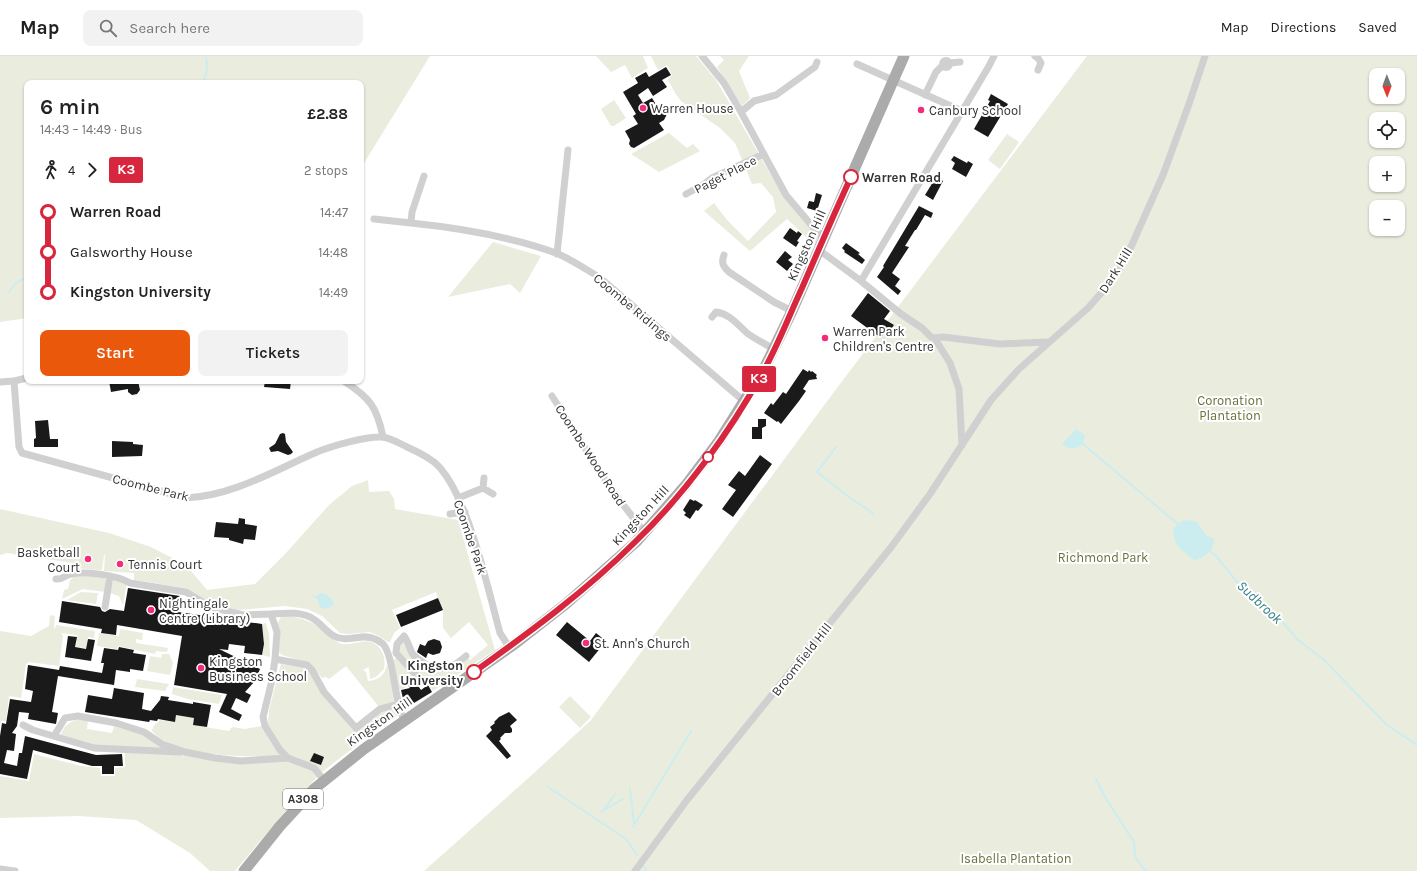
<!DOCTYPE html>
<meta charset="utf-8">
<style>
body{margin:0;font-family:Karla,sans-serif;background:#f2f2f2;color:#222;height:100vh;display:flex;flex-direction:column;font-size:15px;white-space:nowrap}
*{box-sizing:border-box;margin:0}
p{font-size:13px;color:#767676}
.icon{flex:none;width:22px;height:22px;fill:none;stroke:currentColor;stroke-width:2;stroke-linecap:round;stroke-linejoin:round}
.map{position:relative;flex:1;overflow:hidden}
.details{position:absolute;left:24px;top:24px;width:340px;height:304px;display:flex;flex-direction:column;background:#fff;border-radius:8px;box-shadow:0 1px 3px #0004}
.details>*{flex:none}
.badge{padding:0 8px;border-radius:3px;font-size:14px;line-height:26px}
.needle{width:26px;rotate:179deg}
.buttons{position:absolute;left:1369px;top:12px;display:grid;gap:8px}
.buttons a{display:grid;place-items:center;width:36px;height:36px;border-radius:8px;background:#fff;box-shadow:0 1px 3px #0004;font-size:20px}
.map>.badge{position:absolute;translate:-50% -50%;box-shadow:0 0 0 2px #fff}
.legs{display:flex;align-items:center;gap:6px;height:44px;padding:0 16px;font-size:13px}
.legs p{margin-inline-start:auto}
.summary{display:flex;align-items:center;justify-content:space-between;height:68px;padding:0 16px}
h1{font-size:22px;font-weight:600;line-height:30px}
.primary-button{display:flex;gap:8px;margin-top:auto;padding:8px 16px}
.primary-button a{flex:1;height:46px;border-radius:8px;background:#ea580c;color:#fff;font-size:16px;font-weight:600;line-height:46px;text-align:center}
.primary-button a+a{background:#f2f2f2;color:#222}
ul{padding:0 16px;list-style:none}
li{display:flex;align-items:center;gap:14px;height:40px;font-size:15px}
li i{display:grid;place-items:center;width:6px;height:100%;margin:0 5px;background:currentColor}
li i::after{content:'';width:10px;height:10px;margin:-5px;border:3px solid;border-radius:50%;background:#fff}
li p{margin-inline-start:auto}
li:first-child i{background:linear-gradient(#0000 50%,currentColor 0)}
li:last-child i{background:linear-gradient(currentColor 50%,#0000 0)}
header{display:flex;align-items:center;gap:24px;box-sizing:border-box;height:56px;padding:0 20px;background:#fff;border-bottom:1px solid #e0e0e0}
header strong{font-size:19px}
nav{display:flex;gap:22px;margin-inline-start:auto;font-size:14px}
.search{width:280px;height:36px;background:#f2f2f2;display:flex;align-items:center;gap:10px;box-sizing:border-box;padding:0 14px;border-radius:8px;color:#767676;font-size:15px}
.map>svg:first-child{display:block}
.green{fill:#eaecde;fill-rule:evenodd}
.water{fill:#ccedf0}
.lines{fill:none;stroke-linecap:round;stroke-linejoin:round}
.stream{stroke:#ccedf0;stroke-width:2}
.building{fill:#1a1a1a}
.street{stroke:#d0d0d0;stroke-width:7}
.primary{stroke:#ababab;stroke-width:11}
.line-1-casing{stroke:#fff;stroke-width:9}
.line-1{stroke:#d7263d;stroke-width:6}
.poi-dot{fill:#f12d7a;stroke:#fff;stroke-width:1.5}
.stop-1-dot{fill:#fff;stroke:#d7263d;stroke-width:2}
.labels{text-anchor:middle;stroke-width:4;stroke-linejoin:round;paint-order:stroke}
.shield{fill:#fff;stroke:#707070;stroke-width:1}
.shield-label{font-size:12px;font-weight:bold;fill:#333}
.poi-label{font-size:13px;fill:#333;stroke:#fff;text-anchor:start}
.street-label{font-size:13px;fill:#333;stroke:#fff}
.stop-label{font-size:13px;font-weight:bold;fill:#333;stroke:#fff;text-anchor:start}
.park-label{font-size:13px;fill:#67723c;stroke:#fff}
.water-label{font-size:14px;font-style:italic;fill:#338187;stroke:#fff}
</style>
<header>
<strong>Map</strong>
<div class="search"><svg class="icon" aria-label="search" viewBox="0 0 24 24"><circle cx="10" cy="10" r="6"/><path d="M15 15l6 6"/></svg>Search here</div>
<nav><a>Map</a><a>Directions</a><a>Saved</a></nav>
</header>
<div class="map">
<svg width="1417" height="815" viewBox="0 0 1417 815">
<rect width="100%" height="100%" fill="#fff"/>
<path class="green" d="M0,0H430L361,112V27H27V262L0,266Z
M596,0H643L648,12L632,22L625,9L611,16Z
M651,0H696L716,24L783,140L819,182L816,190L787,163L750,195L704,155L714,147L727,164L748,185L776,156L773,141L761,127L752,128L735,87L720,72L681,45L675,37L668,24L672,19L667,9L658,14Z
M720,0H749L739,15L750,42L742,50L717,11L724,4Z
M1087,0H1417V815H424L534,717L591,664L831,340ZM1376,19H1398V41H1376ZM1376,63H1398V85H1376ZM1376,107H1398V129H1376ZM1376,151H1398V173H1376Z
M614,44L626,62L614,70H611L601,53Z
M669,77L687,92L693,88L700,95L659,116L631,98Z
M1007,78L1019,86L1000,113L988,104Z
M493,186L541,200L520,237L510,228L448,241Z
M368,424L369,436L389,435L394,443L395,453L458,464L495,594L433,635L421,618L405,628V632L398,634L393,604C402,600 398,592 402,586H405L434,614L468,602L470,604L488,589L469,566L451,582L443,572V554L436,536L392,554L400,572L394,577L390,586H388L379,580L370,576L347,578L340,577L322,560L307,553L285,550L238,554L209,546L186,532L134,524V517L104,515L105,499H104L102,514L73,512V507L7,497L0,499V453L109,477L151,491L186,509L207,534L255,528L286,497L329,449L352,430Z
M99,520L104,521L106,525L105,536L83,533L62,543L64,534L68,533L70,524L74,521Z
M113,524L127,526L123,549L119,540L110,537Z
M81,536L98,537L96,548L67,544Z
M50,559L55,560L54,571L55,573L56,569L95,575L94,582L88,581L86,592L76,591L77,579L61,577L63,580L59,610L29,606L26,608L21,642L9,640L6,665H1L0,671V575L31,580L49,570Z
M288,560C303,562 313,566 324,575C329,579 334,584 339,587C352,592 364,580 375,588C383,593 386,604 384,613L376,621L370,623L369,611L363,614L366,616L368,625C379,624 385,619 387,608L396,646L379,651L346,610L329,623L326,621L322,622L309,607L282,599L279,596L277,568L281,561Z
M266,567L269,578L270,601L262,599L264,588L262,568Z
M120,573L143,577L142,584L136,583V587L168,592L167,596L156,595L155,598L118,590L117,593L97,590L99,577L119,580Z
M162,598H169L173,607L170,619L147,615L150,600L161,602Z
M281,608L300,611L309,615L354,674L379,656L396,652L398,659L375,675L322,716L286,697L268,670L269,654Z
M137,623L169,628L165,635L135,631Z
M173,631L222,639L219,648L188,643L172,638Z
M570,640L591,661L580,672L559,651Z
M176,659L194,662L193,669L229,675L232,671L245,673L262,670L282,700C249,701 175,702 152,675L153,671L160,664L175,666Z
M82,663L88,665L87,673L112,677L114,670L142,678L170,693L96,690L61,679C63,669 72,664 82,663Z
M125,696L286,704L313,713L319,719L282,759L235,815H210L190,797L136,764L79,760L0,762V720L29,725L34,698L81,710L100,712L101,720H115V712L125,711Z"/>
<path class="water" d="M1076,373L1085,379L1083,388C1075,394 1070,394 1062,388Z
M1184,464L1196,465L1207,480L1214,483C1215,494 1203,503 1194,504C1181,494 1173,490 1173,472Z
M320,537C326,537 333,542 334,549C329,552 325,554 320,551L317,543L312,539L318,540Z"/>
<g class="lines">
<path class="stream" d="M201,27C207,22 208,10 206,2
M9,236L16,227L27,221
M1083,388L1192,480
M836,391L817,416L849,441L874,458
M1208,493L1216,500L1243,533L1280,563L1298,584L1323,603L1387,669L1417,689
M1096,723L1105,741L1134,786L1135,801L1146,815
M548,731L626,783L637,799
M630,733L634,767
M604,754L615,738
M601,756L623,743
M633,771L691,675
M644,810L646,815"/>
</g>
<path class="building" d="M666,11L671,19L662,24L667,31L653,40L648,32L638,39L643,47L652,42L660,55L667,58L664,64L659,67L664,74L634,92L631,91L629,88L630,84L625,75L638,68L633,60L636,58L623,36L638,27L635,22L646,16L649,21Z
M991,38L1008,48L988,81L974,73L990,45L988,44Z
M954,100L967,107L968,105L973,108L966,121L952,113L955,107L951,104Z
M936,121L943,125L933,144L925,139Z
M816,137L822,139L817,155L807,152L809,145L814,146Z
M919,150L933,157L931,162L925,159L916,174H915L905,190L909,191L892,217L900,223L895,230L901,235L898,239L877,221L884,211L883,210Z
M790,172L797,177L798,175L802,178L797,185L799,186L796,191L783,182Z
M846,187L860,197L858,198L865,204L862,208L844,196L845,195L842,192Z
M785,195L792,201L788,204L793,208L787,215L776,206Z
M868,237L890,255L884,263L894,269L889,276L886,274L881,282L851,260Z
M803,313L808,316L809,314L811,316L812,315L817,319L816,320L817,323L809,324L803,333L806,335L799,345L781,368L778,365L777,366L764,357L771,347L773,349L783,336L786,338Z
M109,325H138L140,334L137,338L132,339L128,336V333L111,336Z
M265,325H291L290,333L264,331Z
M758,363H766V370L762,372V383H752V371H758Z
M48,364L50,383H58V391H34V383L36,382L35,365Z
M283,377L285,378L286,386L293,396L291,398L288,399L278,395L271,396L269,392L275,388L280,378Z
M112,385L133,386V388L143,389L142,400L112,401Z
M760,399L772,408L733,461L722,453L736,434L728,429L739,415L745,420Z
M690,443L694,445L695,444L703,449L698,455L696,454L690,463L684,459L686,457L683,454Z
M239,462L245,463V468L257,470L255,484L244,483L243,488L229,484V482L214,481L216,466L238,468Z
M128,532L180,540L178,556L262,568L264,588L262,599L244,597L245,590L229,588L228,594L219,593L260,613L255,625L245,636L251,639L247,647L236,642L231,653L242,659L239,665L219,656L227,638L174,629L182,580L117,569L116,579L101,577L102,573L59,566L62,545L100,551L102,555L105,556L110,553L124,555Z
M438,542L443,554L401,571L396,559Z
M567,566L590,585L596,577L606,585L589,606L556,579Z
M68,580L77,581L75,591L86,593L88,583L95,584L91,605L65,601Z
M434,583L440,585L442,591L440,597L433,599L428,597L426,602L417,596L420,588L425,590L428,585Z
M119,591L134,594L133,597L146,599L143,615L130,613V616L116,614L114,629L58,620L52,656L58,657L56,668L28,663L29,657L19,656L17,670L12,677L16,678L14,695L7,694L4,707L17,710L19,697H22L25,680L96,699L122,698L123,710H114V718H102V710H92L33,694L27,723L0,718V680L2,667L6,668L10,643L31,646L33,635L25,633L28,609L59,614L60,610L102,617L104,607H101L104,592L118,594Z
M414,624L421,634L428,629L432,636L414,647L412,645L404,647L401,634L410,632L407,628Z
M114,632L144,637L142,653L151,655L160,644L161,640L169,641L168,644L193,648V646L211,649L207,671L193,669L194,662L176,659L175,666L158,663L157,665L150,664L149,666L85,656L88,639L112,643Z
M509,656L517,664L510,670L512,673V676L510,677H505L500,682L501,683L499,685L511,700L507,703L486,680L492,674L490,671L495,667L494,666L499,661Z
M314,697L324,701L321,709L310,705Z"/>
<g class="lines">
<path class="street" d="M702,0L724,27L741,56L786,139L813,171L824,182
M1035,0L1038,2L1041,7L1038,14
M942.5 8a3.5 3.5 0 1 1 7 0a3.5 3.5 0 1 1-7 0Z
M950,7L960,6
M857,8L962,55
M925,39L936,16L943,9
M741,56L754,45L776,39L815,11L817,6
M424,120L412,156L411,167C460,172 509,180 556,197C571,203 585,213 599,221L745,346
M686,138L703,129L712,122L764,98
M374,163L411,167
M819,194L861,225L901,258L922,272L931,281L934,282L937,286L950,307L959,333L962,389
M557,198L568,94
M724,199C721,207 723,210 729,216L774,246L792,255
M861,225L989,10L994,0
M712,261L716,256C730,258 737,268 747,277C755,283 765,288 774,293
M934,282L943,281L1000,288L1048,286
M27,322L14,325L19,391L22,397L186,442C233,440 275,414 317,396C332,390 366,380 382,381C391,382 399,387 407,391C416,395 426,400 434,406C467,433 488,534 500,577L509,591
M344,325C370,342 377,351 383,381
M0,326L14,325
M552,340L611,433L645,477
M483,432L484,422
M458,442L483,432L493,438
M450,458L465,456
M56,523C62,524 65,519 71,518C86,515 117,519 130,527L186,536L211,551L243,559L271,558
M105,551L110,520
M275,603L307,609L312,614L324,636L356,672L380,653L398,648
M418,621L396,597L397,588L404,580C408,585 409,591 412,597C414,600 418,603 421,605C438,617 452,613 466,600
M23,669L33,674L94,692L180,696
M54,680L65,662L78,660L116,667L144,676L162,688L185,696L215,702L240,705L288,702
M324,724L314,712L288,702L280,694L265,670L263,661L272,624L275,603L277,576L271,558C285,557 303,555 315,564C322,569 327,576 334,580C348,588 362,576 375,583C377,584 381,586 383,588C394,600 394,645 404,664
M0,813L15,815
M635,815L687,744L892,490L930,438L991,344L1019,313L1088,252L1110,227L1126,202L1163,119L1189,48L1205,0"/>
<path class="primary" d="M244,815L280,770L314,733L364,693L516,587L567,547L636,486L686,429L719,385L763,315L792,255L904,0"/>
</g>
<g class="lines">
<defs>
<path id="line-1" d="M474,616C530,576 586,535 635,486C685,438 730,376 763,316C778,289 789,260 802,232C818,195 834,158 851,121"/>
</defs>
<use href="#line-1" class="line-1-casing"/>
<use href="#line-1" class="line-1"/>
</g>
<g class="poi-dot">
<circle cx="643" cy="52" r="4"/>
<circle cx="921" cy="54" r="4"/>
<circle cx="825" cy="282" r="4"/>
<circle cx="88" cy="503" r="4"/>
<circle cx="120" cy="508" r="4"/>
<circle cx="151" cy="554" r="4"/>
<circle cx="586" cy="587" r="4"/>
<circle cx="201" cy="612" r="4"/>
</g>
<g class="stop-1-dot">
<circle cx="851" cy="121" r="7"/>
<circle cx="708" cy="401" r="5"/>
<circle cx="474" cy="616" r="7"/>
</g>
<g class="labels">
<rect class="shield" x="283" y="733" width="40" height="20" rx="3"/>
<g class="shield-label">
<text x="303" y="747">A308</text>
</g>
<g class="poi-label">
<text x="651" y="57">Warren House</text>
<text x="929" y="59">Canbury School</text>
<text x="833" y="280">Warren Park<tspan x="833" dy="15">Children's Centre</tspan></text>
<text x="80" y="501" text-anchor="end">Basketball<tspan x="80" dy="15">Court</tspan></text>
<text x="128" y="513">Tennis Court</text>
<text x="159" y="552">Nightingale<tspan x="159" dy="15">Centre (Library)</tspan></text>
<text x="594" y="592">St. Ann's Church</text>
<text x="209" y="610">Kingston<tspan x="209" dy="15">Business School</tspan></text>
</g>
<g class="street-label">
<text transform="translate(725 118) rotate(-27)" y="5">Paget Place</text>
<text transform="translate(806 189) rotate(-66)" y="5">Kingston Hill</text>
<text transform="translate(1115 214) rotate(-58)" y="5">Dark Hill</text>
<text transform="translate(633 251) rotate(40)" y="5">Coombe Ridings</text>
<text transform="translate(591 399) rotate(57)" y="5">Coombe Wood Road</text>
<text transform="translate(151 431) rotate(14)" y="5">Coombe Park</text>
<text transform="translate(640 459) rotate(-47)" y="5">Kingston Hill</text>
<text transform="translate(471 481) rotate(71)" y="5">Coombe Park</text>
<text transform="translate(801 603) rotate(-52)" y="5">Broomfield Hill</text>
<text transform="translate(379 665) rotate(-35)" y="5">Kingston Hill</text>
</g>
<g class="stop-label">
<text x="862" y="126">Warren Road</text>
<text x="463" y="614" text-anchor="end">Kingston<tspan x="463" dy="15">University</tspan></text>
</g>
<g class="park-label">
<text x="1230" y="349">Coronation<tspan x="1230" dy="15">Plantation</tspan></text>
<text x="1103" y="506">Richmond Park</text>
<text x="1016" y="807">Isabella Plantation</text>
</g>
<g class="water-label">
<text transform="translate(1260 546) rotate(43)" y="5">Sudbrook</text>
</g>
</g>
</svg>
<div class="buttons">
<a><svg class="needle" viewBox="-14 -14 28 28"><path d="M0-13l5 13h-10z" fill="#e53935"/><path d="M0 13l5-13h-10z" fill="#767676"/></svg></a>
<a><svg class="icon" aria-label="locate" viewBox="0 0 24 24"><circle cx="12" cy="12" r="6"/><path d="M12 2v4M12 18v4M2 12h4M18 12h4"/></svg></a>
<a>+</a>
<a>−</a>
</div>
<b class="badge" style="left:759px;top:323px;background:#d7263d;color:#fff">K3</b>
<section class="details">
<div class="summary"><div><h1>6 min</h1><p>14:43 – 14:49 · Bus</p></div><b>£2.88</b></div>
<div class="legs"><svg class="icon" aria-label="walk" viewBox="0 0 24 24"><circle cx="13" cy="4" r="2"/><path d="M13 8l-2 6 4 7M11 14l-3 7M7 12l3-4h3l4 4"/></svg>4<svg class="icon" aria-label="forward" viewBox="0 0 24 24"><path d="M9 5l7 7-7 7"/></svg><b class="badge" style="background:#d7263d;color:#fff">K3</b><p>2 stops</p></div>
<ul>
<li><i style="color:#d7263d"></i><b>Warren Road</b><p>14:47</p></li>
<li><i style="color:#d7263d"></i><span>Galsworthy House</span><p>14:48</p></li>
<li><i style="color:#d7263d"></i><b>Kingston University</b><p>14:49</p></li>
</ul>
<div class="primary-button"><a>Start</a><a>Tickets</a></div>
</section>
</div>
